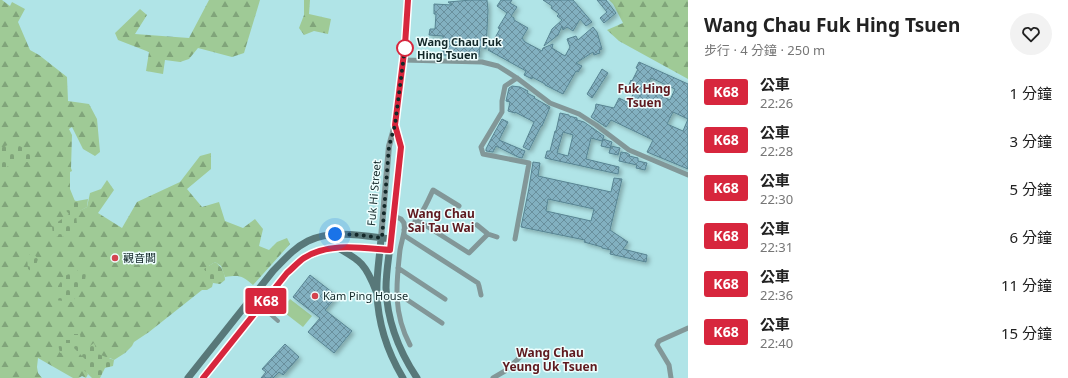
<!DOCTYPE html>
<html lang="zh-TW">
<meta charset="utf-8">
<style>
body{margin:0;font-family:"Noto Sans","Noto Sans TC",sans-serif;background:#f2f2f2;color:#222;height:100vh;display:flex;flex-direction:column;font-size:15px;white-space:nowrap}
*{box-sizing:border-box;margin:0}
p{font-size:13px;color:#767676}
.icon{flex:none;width:22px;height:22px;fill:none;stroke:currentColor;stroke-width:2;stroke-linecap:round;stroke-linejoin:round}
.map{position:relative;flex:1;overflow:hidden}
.sheet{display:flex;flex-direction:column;background:#fff;width:380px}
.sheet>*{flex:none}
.badge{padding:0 8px;border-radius:3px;font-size:14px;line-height:26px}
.you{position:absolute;width:20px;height:20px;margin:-10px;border:3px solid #fff;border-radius:50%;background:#1a73e8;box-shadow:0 0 0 6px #1a73e833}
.map>.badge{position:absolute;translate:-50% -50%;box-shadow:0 0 0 2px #fff}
.round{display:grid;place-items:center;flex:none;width:42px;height:42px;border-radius:21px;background:#f2f2f2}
.overview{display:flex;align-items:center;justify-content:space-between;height:68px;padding:0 16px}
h1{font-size:19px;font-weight:700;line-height:30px}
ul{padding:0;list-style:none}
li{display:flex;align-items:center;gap:12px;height:48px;padding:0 16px}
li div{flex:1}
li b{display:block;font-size:15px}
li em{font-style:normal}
li .badge{min-width:44px;font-weight:700;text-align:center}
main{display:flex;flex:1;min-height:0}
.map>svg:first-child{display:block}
.green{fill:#9fca96}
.forest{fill:url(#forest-firs)}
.cemetery{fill:url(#cemetery-stones)}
.building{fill:url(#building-cross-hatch);stroke:#578492;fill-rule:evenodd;filter:url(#shadow)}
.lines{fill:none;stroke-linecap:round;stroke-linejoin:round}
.pedestrian{stroke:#829798;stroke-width:4}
.minor{stroke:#829798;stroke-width:5}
.tertiary{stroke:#829798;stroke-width:6}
.secondary{stroke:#587879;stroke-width:7}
.line-casing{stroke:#fff;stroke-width:9}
.line{stroke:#d7263d;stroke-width:6}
.walk{stroke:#132829;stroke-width:4;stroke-dasharray:0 7.2}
.stop-dot{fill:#fff;stroke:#d7263d;stroke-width:2}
.poi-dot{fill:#d4444f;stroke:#eefefe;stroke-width:1.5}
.labels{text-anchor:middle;stroke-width:3;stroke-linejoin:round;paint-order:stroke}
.stop-label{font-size:11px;font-weight:bold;fill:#132829;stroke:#eefefe;text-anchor:start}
.street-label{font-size:11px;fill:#132829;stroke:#eefefe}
.poi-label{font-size:11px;fill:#132829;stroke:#eefefe;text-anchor:start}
.neighbourhood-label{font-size:12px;font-weight:bold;fill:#5f1a1f;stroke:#eefefe}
</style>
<main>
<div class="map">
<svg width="688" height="378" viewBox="0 0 688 378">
<defs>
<pattern id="forest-firs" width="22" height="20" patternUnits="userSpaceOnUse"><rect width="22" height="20" fill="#9fca96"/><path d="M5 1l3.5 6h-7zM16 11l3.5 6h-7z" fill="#80a47a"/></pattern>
<pattern id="cemetery-stones" width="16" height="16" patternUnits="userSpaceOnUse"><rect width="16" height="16" fill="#9fca96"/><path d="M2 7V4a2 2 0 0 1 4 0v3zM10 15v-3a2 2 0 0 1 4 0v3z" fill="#80a47a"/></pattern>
<pattern id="building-cross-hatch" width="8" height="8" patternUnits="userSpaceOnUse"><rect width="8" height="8" fill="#82b0c0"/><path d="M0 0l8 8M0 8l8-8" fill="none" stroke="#698f9c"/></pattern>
<filter id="shadow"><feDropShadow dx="2.5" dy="2.5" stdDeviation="2" flood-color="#0004"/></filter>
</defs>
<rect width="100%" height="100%" fill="#b0e4e7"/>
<path class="green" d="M290,299L312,316L303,327L281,310Z"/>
<path class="forest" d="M0,0H2L10,6L12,2L25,9L18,22L30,50L39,55L67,77L68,101L89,104L97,119L100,152L95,156L83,149L72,127L69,129L72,135L71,168L72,171L70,172V189L79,211L87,207L90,193L101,189L107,180L114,190L98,213L122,228L137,202L180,182L200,156L211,153V169L187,189L202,207L219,202L225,221L243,228L255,219L263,229L259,246L269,250L277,242L287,238L290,244L253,285C242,275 239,275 225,277L221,266L215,262L209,266L213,283L212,287L207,290H202L149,332L134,342L132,346L125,353L114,360L110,358L87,373L88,374L86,378L82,376L79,378H73L38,358L37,367L38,373L42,378H0Z
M209,0H260L244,53L232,57L198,48L189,59L180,62L165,60L163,74L146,71L149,52L118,40L115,33L140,9L147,15L135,34L189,38Z
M304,0H310L309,14L331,19L328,34L314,31L304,35L299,28L304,15Z
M609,0H688V79L619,41L607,30L623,23L613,4Z"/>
<path class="cemetery" d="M13,143L24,148L34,153L31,162H15L5,168L0,167V148Z
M65,199L77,201L88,199L87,207L76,213L77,225L62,237L53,236L52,226L69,214L62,206Z
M33,253L38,259L35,268L31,271L28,269L27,256Z
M215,262C221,266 225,272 225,280L220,284L213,283L204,269Z
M87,267L84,287L72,302L55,300L54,293L64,276Z
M72,334H80L81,342L87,348L94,343L98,354L114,360L113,366L105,368L100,378H92L80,366L85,359L74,348L66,352L60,353L57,340H70Z"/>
<path class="building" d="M471,0H487L488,10L486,49L480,46L479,57L443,55V36L429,35L430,29H435L436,14H434V4L452,5L448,2Z
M501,0H512L510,3L517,7L511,16L514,18V20L528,28L522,38L525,42L542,51L543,48L553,44L552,48L565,56L570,47L567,39L576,36L578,40L593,27L597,32L602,49L599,50L600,53L594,55L593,52L576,63L582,66L578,72L576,71L563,94L545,85V84L532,77V79L524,75L526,71L488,50L500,29L498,28L507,13L497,6Z
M543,0H573L592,22L586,26L580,19L573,31L567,27L563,30L562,26L558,35L544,46L552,29L562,20L557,16L559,14L551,8L552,6Z
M597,0H606L616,13L604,23L600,18L607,12Z
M639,62L688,84V169L647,152L653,140L611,120L606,127L591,117L595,110L596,104L614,108L619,98L629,103L634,92L627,89L631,80L632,81L638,69L636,68ZM651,78L675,89L670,100L646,88ZM673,112L688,119L683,131L667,124Z
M602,69L608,73L592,98L587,94Z
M512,86L520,87L528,91L527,93L535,97L534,98L550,107L542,126H541L529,150L523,147L534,122L515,112V113L508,111L510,102L506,101L509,88Z
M560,113L569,115V116L577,118V120L584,122L604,136L602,141L591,138L586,159L619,167L618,174L545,158L547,151H550L555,131H556ZM563,132L573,135L568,156L557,153Z
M502,119L508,122L499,140L525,151L522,158L518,157L496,146L493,152L486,151V149L491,139Z
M603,139L612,142L610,148L601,146Z
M611,146L620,148L618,155L609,153Z
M621,152L627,153L630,155L629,156L638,158V161L647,163L645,170L636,168L637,165L619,161Z
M533,162L540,163L538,176L611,192L614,178L622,179L610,230L628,242L623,249L647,255L646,262L610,254L611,250L602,248V247L584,242L585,240L521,227L529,188ZM548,199L594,209L591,221L546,211Z
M310,275L337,296L325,310L352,331L334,353L308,332L320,318L293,297Z
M285,344L299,357L283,375L279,372L273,378H261L266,372L262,369Z"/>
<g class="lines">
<path class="pedestrian" d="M261,306L278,321"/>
<path class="minor" d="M403,60L482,62L498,66L517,78L550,103L579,114L596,125L629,150L688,175
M394,216L401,219L404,223C404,226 405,229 404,232C403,238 401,244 400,250C396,285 393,313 410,345
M417,220L469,253L488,234
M477,225L488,234L497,237
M404,230C419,223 426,205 433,190L459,206
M404,234L405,236L478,283L479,286L481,295
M515,239L529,163L483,154L481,147L502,112V101L505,86L517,78
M398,268L445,299
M397,293L442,323
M493,378L505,371L517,360L519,358
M671,378L669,365L657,345L659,341L688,328"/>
<path class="tertiary" d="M381,238L389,146L395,125L405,45L408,0
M391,239L401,147L396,126"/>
<path class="secondary" d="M381,238C380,255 376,276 377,293C378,323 388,353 403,378
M336,247C361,260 366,265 376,291
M188,378L273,271C284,260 294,248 308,241C332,229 366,236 391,239C389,255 386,272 386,288C387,321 399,351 417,378
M203,378L287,273L304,258L320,251L336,247H352L390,250"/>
</g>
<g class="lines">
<defs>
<path id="line" d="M203,378L287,273C293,268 298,262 304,258C329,242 362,248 390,250L401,147L395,125L405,45L408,0"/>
</defs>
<use href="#line" class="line-casing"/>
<use href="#line" class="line"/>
<path class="walk" d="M335,234L360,235L382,238L389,146L395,125L405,47V48"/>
</g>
<circle class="stop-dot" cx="405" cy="48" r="8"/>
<g class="poi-dot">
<circle cx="115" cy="258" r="4"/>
<circle cx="315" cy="296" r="4"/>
</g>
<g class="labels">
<g class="stop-label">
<text x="417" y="46">Wang Chau Fuk<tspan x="417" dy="13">Hing Tsuen</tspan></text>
</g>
<g class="street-label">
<text transform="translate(374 193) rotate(-85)" y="4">Fuk Hi Street</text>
</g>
<g class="poi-label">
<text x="123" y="262">觀音閣</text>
<text x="323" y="300">Kam Ping House</text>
</g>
<g class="neighbourhood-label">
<text x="644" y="93">Fuk Hing<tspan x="644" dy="14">Tsuen</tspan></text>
<text x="441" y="218">Wang Chau<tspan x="441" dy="14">Sai Tau Wai</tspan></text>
<text x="550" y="357">Wang Chau<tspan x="550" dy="14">Yeung Uk Tsuen</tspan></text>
</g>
</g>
</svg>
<div class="you" style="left:335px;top:234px"></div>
<b class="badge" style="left:266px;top:301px;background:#d7263d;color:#fff">K68</b>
</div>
<section class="sheet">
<div class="overview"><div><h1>Wang Chau Fuk Hing Tsuen</h1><p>步行 · 4 分鐘 · 250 m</p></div><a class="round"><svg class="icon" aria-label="heart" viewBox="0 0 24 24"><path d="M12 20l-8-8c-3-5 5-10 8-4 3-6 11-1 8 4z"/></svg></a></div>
<ul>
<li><span class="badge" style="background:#d7263d;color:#fff">K68</span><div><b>公車</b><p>22:26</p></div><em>1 分鐘</em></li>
<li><span class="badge" style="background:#d7263d;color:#fff">K68</span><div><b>公車</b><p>22:28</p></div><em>3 分鐘</em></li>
<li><span class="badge" style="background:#d7263d;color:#fff">K68</span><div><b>公車</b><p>22:30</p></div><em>5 分鐘</em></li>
<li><span class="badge" style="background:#d7263d;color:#fff">K68</span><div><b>公車</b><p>22:31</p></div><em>6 分鐘</em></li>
<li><span class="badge" style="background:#d7263d;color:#fff">K68</span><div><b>公車</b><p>22:36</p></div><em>11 分鐘</em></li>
<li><span class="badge" style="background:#d7263d;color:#fff">K68</span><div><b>公車</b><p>22:40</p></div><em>15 分鐘</em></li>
</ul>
</section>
</main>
